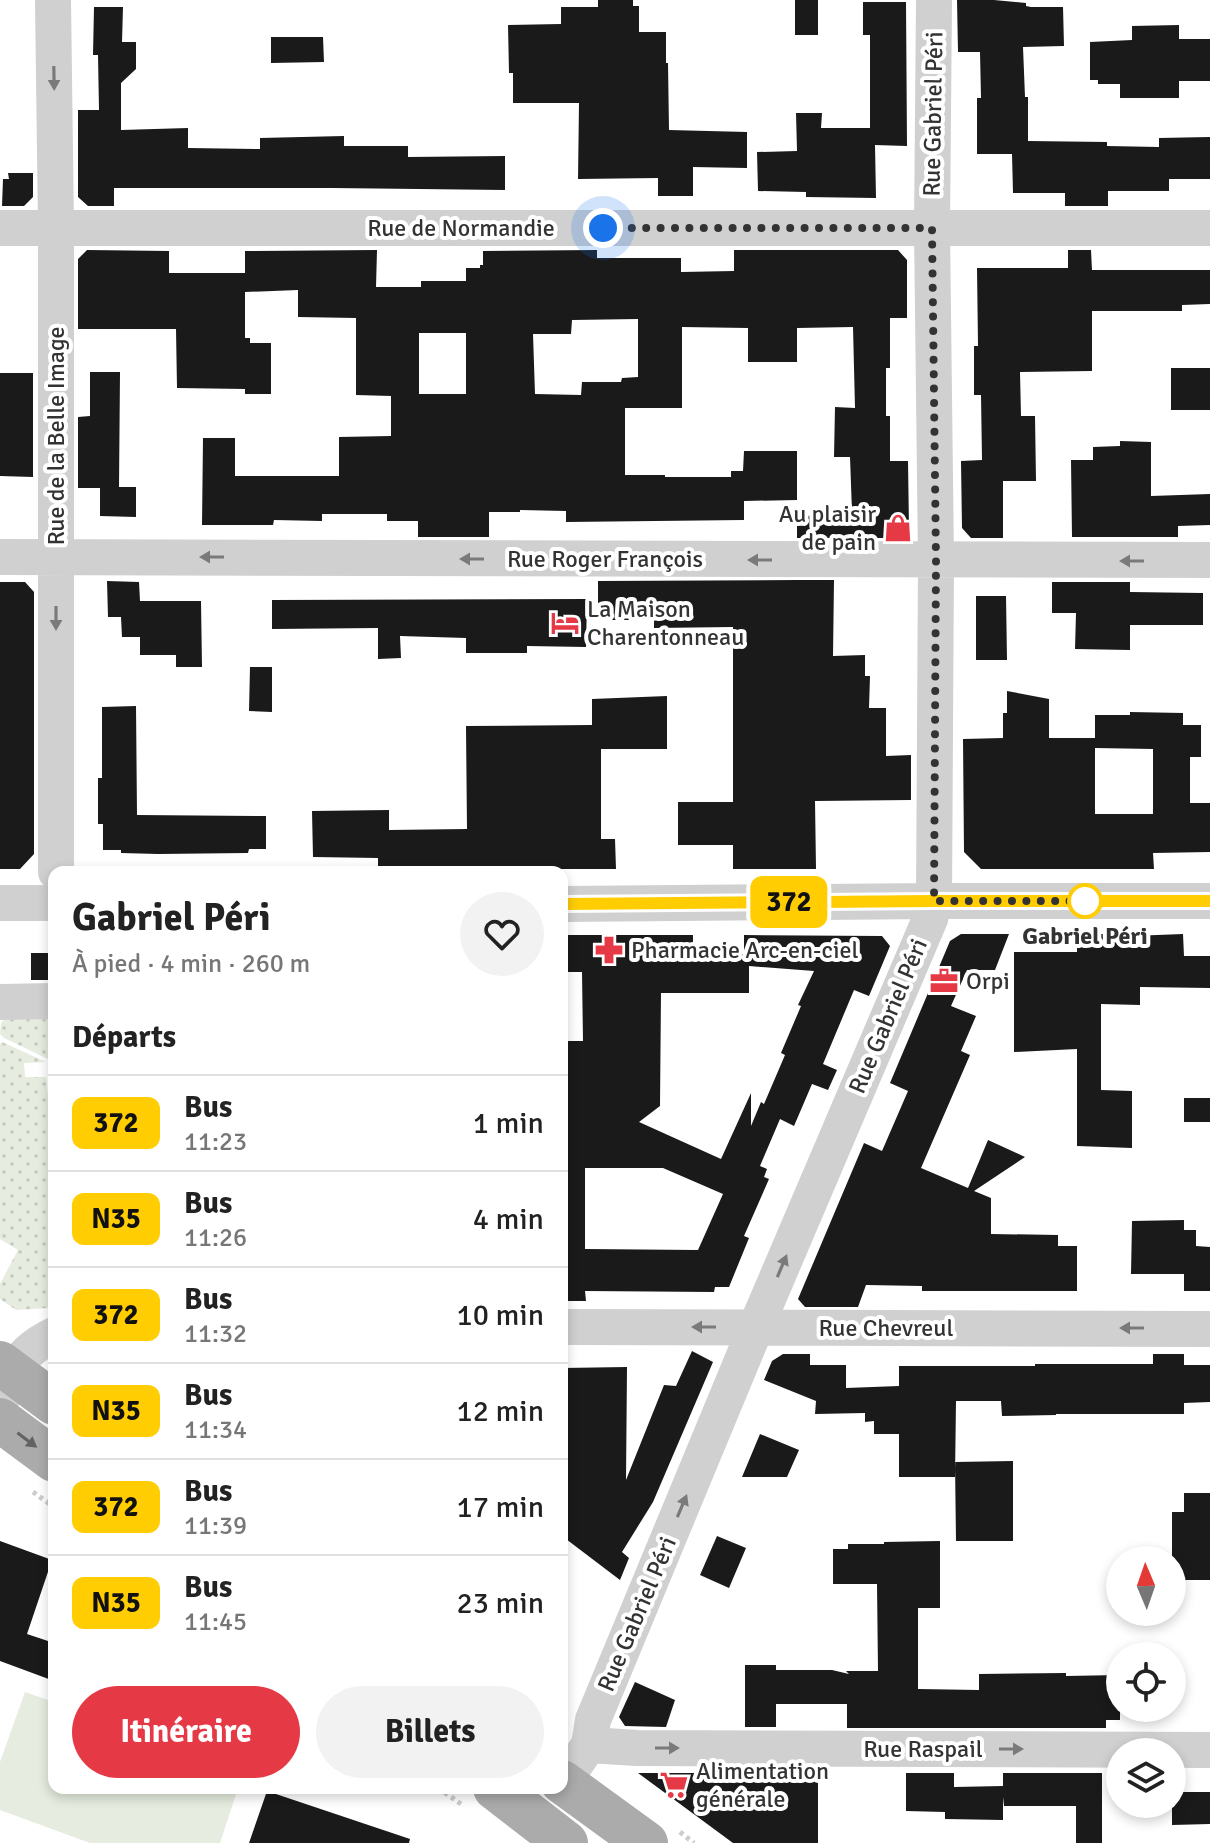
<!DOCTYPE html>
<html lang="fr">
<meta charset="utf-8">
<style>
body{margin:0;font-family:Signika,sans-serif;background:#f2f2f2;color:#222;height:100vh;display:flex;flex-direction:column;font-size:30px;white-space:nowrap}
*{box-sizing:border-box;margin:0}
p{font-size:26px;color:#767676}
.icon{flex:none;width:44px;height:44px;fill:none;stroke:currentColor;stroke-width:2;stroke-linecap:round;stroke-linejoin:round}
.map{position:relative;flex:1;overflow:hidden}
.drawer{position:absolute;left:48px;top:866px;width:520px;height:928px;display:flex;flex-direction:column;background:#fff;border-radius:16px;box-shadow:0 4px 12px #0003}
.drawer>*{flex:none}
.badge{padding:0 16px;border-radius:12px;font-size:28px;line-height:52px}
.needle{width:52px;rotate:358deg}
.fabs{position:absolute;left:1106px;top:1546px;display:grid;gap:16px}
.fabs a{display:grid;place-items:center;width:80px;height:80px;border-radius:50%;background:#fff;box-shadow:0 4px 12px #0003;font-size:40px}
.you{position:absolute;width:40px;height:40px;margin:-20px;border:6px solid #fff;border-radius:50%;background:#1a73e8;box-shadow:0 0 0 12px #1a73e833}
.map>.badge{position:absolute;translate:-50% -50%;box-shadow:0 0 0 4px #fff}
h2{padding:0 24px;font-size:30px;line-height:72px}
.round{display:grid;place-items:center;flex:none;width:84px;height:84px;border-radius:42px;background:#f2f2f2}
.headline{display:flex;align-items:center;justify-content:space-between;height:136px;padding:0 24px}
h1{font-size:38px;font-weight:700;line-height:60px}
.primary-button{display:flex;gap:16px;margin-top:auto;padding:16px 24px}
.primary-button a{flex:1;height:92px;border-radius:48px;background:#e63946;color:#fff;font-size:32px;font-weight:700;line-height:92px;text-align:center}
.primary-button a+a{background:#f2f2f2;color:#222}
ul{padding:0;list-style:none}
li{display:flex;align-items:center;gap:24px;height:96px;padding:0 24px;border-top:2px solid #e0e0e0}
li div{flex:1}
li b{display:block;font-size:30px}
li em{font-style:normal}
li .badge{min-width:88px;font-weight:700;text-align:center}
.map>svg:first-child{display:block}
.green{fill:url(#green-dots)}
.pitch{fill:#e6ecdf}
.building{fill:#1a1a1a;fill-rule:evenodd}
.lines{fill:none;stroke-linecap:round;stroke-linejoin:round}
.path{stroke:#cdcdcd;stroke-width:5;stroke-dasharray:4 4;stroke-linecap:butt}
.minor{stroke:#d0d0d0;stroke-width:36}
.major{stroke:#ababab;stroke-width:44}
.oneway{fill:#7a7a7a}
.oneway2{fill:#636363}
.line-casing{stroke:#fff;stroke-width:18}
.line{stroke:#ffcd01;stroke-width:12}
.walk{stroke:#333;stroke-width:8;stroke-dasharray:0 14.4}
.stop-dot{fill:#fff;stroke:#ffcd01;stroke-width:4}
.labels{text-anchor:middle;stroke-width:8;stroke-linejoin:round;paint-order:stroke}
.street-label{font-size:24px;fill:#333;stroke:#fff}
.poi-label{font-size:24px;fill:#333;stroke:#fff;text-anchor:start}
.stop-label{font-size:24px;font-weight:bold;fill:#333;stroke:#fff}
</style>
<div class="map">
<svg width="1210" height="1843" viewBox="0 0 1210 1843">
<defs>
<pattern id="green-dots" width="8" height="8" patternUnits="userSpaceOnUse" patternTransform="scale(2)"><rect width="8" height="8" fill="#e6ecdf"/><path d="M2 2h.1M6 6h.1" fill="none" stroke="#c6cbc0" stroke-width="1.8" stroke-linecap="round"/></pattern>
</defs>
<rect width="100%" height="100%" fill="#fff"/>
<path class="green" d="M5,1019H48L50,1060L4,1038L0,1034L1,1023Z
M2,1042L46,1062L24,1063L25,1077H46L48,1096V1308L16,1310L0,1299V1284L18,1250L0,1239V1044Z"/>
<path class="pitch" d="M25,1692L54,1702V1788H238L220,1843H90L0,1810V1762Z"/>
<path class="building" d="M598,0H633V6H639V32H666V63H668L669,130L747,132V168L693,167V196H658V178L578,179L579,103H513V73H509L508,25L561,24V7H598Z
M795,0H818V35H795Z
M957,0H994L1026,3V6L1031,7H1063L1064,46L1023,47L1025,97H1028V141L1107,142V146L1159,147V138L1210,137V179H1169V191H1108V206H1065V193H1013L1012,154H977V98H981L980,52H958Z
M863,2H906L907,146L875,145L876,198L806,197V192L758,191L757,152L797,151L796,113H822L821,128H870V35H863Z
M94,7H123L122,42H136V69L121,83V130L188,128V148L260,149V138L344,136V146H408V157L505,156V190L332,188H114V206H88L78,197V110H99L98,55H93Z
M1179,25V39H1210V81H1179V98H1120V84H1098V80H1090V42L1132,40V26Z
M271,37H323L324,62L271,63Z
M8,173H33V197L24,206H2L3,179H9Z
M87,250L169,251V273H245V338H250V343H271V394H245V389L177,388L176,329H78V259Z
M377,250L376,287H421V281H466V268H480V265H483V251L597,250V258H681V272L734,271V250H898L907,260V318H890V368H886V416H890V461H908L909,528L899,538H797V516L848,515V512H852L850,457H834L835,407L855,408L853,327L797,328V362H748V328L682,327V408H625V475H665V477H731V471H743L744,451H797V500L744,501V520L566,522V511L520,510V512H489V537H418V521H387V514H322V521L274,520L273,525H202L203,438H235V476H339V437L391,436V396L356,395V318L298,317V290L245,292V251ZM638,319V377L622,378L621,382H582L581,395L535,394L533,334H571L572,320ZM419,333H466V394H419Z
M1068,250H1091L1092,270H1210V304L1182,305V311H1092V371L1020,372L1021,416H1035L1036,481H1003V538H971L962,528L961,461L982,460L981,395H974V346H978L977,268H1068Z
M1171,368H1210V410H1171Z
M90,372H120L119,487H136V517L100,516V488H78V417L90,416Z
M0,373H33V477L0,476Z
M1120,441L1151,442V496L1210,494V525L1178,526V537H1072L1071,460H1093V447L1120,446Z
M798,580H834L833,656L865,655V676H870L869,708H886V756L911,755V800L815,801L816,869H733V845H678V802H733V627L654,628V620H598V581Z
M107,581L139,582L140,601H201L202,667H176V655H140V637H122L121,617H108Z
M0,582H25L34,592V854L20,869H0Z
M1052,582H1130V592L1203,593V625H1130V650L1075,649L1076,613H1052Z
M976,596H1006L1007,660H976Z
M587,599L586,647L527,646V653H466V638L400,636L401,658L378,659V628L272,629V600Z
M250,667H272V712L249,711Z
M1007,691L1049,699V738H1095V715H1130V712L1183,713V725H1201V757H1190V803H1210V852L1153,853L1154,869H981L964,852L963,739L1003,738V713H1007ZM1095,748L1153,749V814H1095Z
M667,696V749H601V839H615L616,869H378V858L313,857L312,811L389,810V830L467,829L466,726L592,725V699Z
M136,706L137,815L266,816V849H249L248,853L158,854L121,853V850H103V824H98V778H102V707Z
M961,934H1009L995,970H967L951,1006L976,1016L961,1051L970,1055L921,1168L968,1188L988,1140L1025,1157L974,1191L991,1198V1234L1058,1235V1246H1077V1291H922V1286L866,1285L858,1307H805L798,1299L864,1143L882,1151L908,1091L890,1083L950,941Z
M1077,934H1131V936L1183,934L1184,956H1210V988L1140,987V1005L1101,1004V1090L1132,1091V1148L1077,1146V1049L1014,1052V952H1077Z
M565,935H693V955L744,954V935L882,936L890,946L869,996L854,990L823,1064L837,1070L828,1090L812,1084L794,1126L780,1119L760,1166L767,1169L764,1177L769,1179L744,1236L749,1238L729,1287H715L714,1292L585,1291L586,1301H562V1041H583L582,972H564ZM749,966L814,971L798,1005L801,1006L781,1053L785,1055L764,1104L761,1102L751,1126V1093L721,1159L639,1122L660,1106L661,993H749ZM585,1168H663L723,1194L698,1250L585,1249Z
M31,953H54V980H31Z
M1184,1098H1210V1122H1184Z
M1184,1220V1230H1196V1246L1210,1247V1291H1184V1274H1131L1132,1221Z
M692,1351L713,1362L653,1502L622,1552L629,1558L620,1580L562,1536V1368L627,1367L626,1480L664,1385L676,1386Z
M783,1354H810V1365H846V1388L899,1386V1366H1035V1364H1153V1354H1184V1365H1210V1402L1184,1403V1414H1056V1415L1002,1416L1001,1401H956L955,1477H899V1434H874V1421L865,1422V1413L815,1414L816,1401L764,1380L772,1361Z
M760,1434L799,1450L787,1477H742Z
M1013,1461V1541H956L955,1462Z
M1184,1493H1210V1580H1172V1512H1184Z
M717,1536L746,1548L729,1588L700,1575Z
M0,1541L52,1560L27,1634L54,1643V1681L0,1661Z
M940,1541V1608H918V1689L979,1690V1674L1066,1673V1676L1120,1675V1720H1106V1728H847V1704H776V1727H745V1665H776V1670H832L849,1674L846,1671H878L877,1584H833V1549H848V1544H884V1542Z
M635,1682L675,1700L666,1727L625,1726L619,1717Z
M638,1773H818V1843H733Z
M906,1773H954V1787L1003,1786V1773H1102V1843H1076V1806H1004L1003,1797V1820L945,1819V1812L906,1811Z
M267,1791L410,1839L409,1843H249Z
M1172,1792H1210V1824L1172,1825Z"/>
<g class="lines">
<path class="path" d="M33,1492L54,1507
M438,1788L461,1804H464
M680,1832L694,1843"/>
<path class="minor" d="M53,0L56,228V872
M0,228H1210
M0,557L1210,560
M0,903H54
M562,904L934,901H1210
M0,1002L54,1001
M562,1327L1210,1329
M0,1404C12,1370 20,1351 54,1335
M589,1745L637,1748L1210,1750
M563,1782L589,1745L593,1720L756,1327L930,919L934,901L936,561L932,228L934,0"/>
<path class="major" d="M0,1363L54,1403
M0,1420L54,1460
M562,1782L646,1843
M495,1788L566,1843"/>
</g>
<defs><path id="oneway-solid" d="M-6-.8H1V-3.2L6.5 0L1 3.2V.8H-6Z" transform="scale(2)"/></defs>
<g class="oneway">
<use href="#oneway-solid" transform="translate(54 78) rotate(89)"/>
<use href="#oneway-solid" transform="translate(212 557) rotate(-180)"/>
<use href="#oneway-solid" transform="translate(472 559) rotate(-180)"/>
<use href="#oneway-solid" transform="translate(760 560) rotate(-180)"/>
<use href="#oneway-solid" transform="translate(1132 561) rotate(180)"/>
<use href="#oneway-solid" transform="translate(56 618) rotate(90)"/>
<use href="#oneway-solid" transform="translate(782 1266) rotate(-67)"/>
<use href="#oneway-solid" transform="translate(704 1327) rotate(180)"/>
<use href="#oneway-solid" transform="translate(1132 1328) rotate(-180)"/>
<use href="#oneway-solid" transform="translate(682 1506) rotate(-67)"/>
<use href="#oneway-solid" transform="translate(667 1748)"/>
<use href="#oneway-solid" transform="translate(1011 1749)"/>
</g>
<use class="oneway2" href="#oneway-solid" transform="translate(27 1440) rotate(37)"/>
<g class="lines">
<defs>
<path id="line" d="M562,904L934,901H1210"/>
</defs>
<use href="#line" class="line-casing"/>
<use href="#line" class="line"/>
<path class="walk" d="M603,228H932L936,561L934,901H1085"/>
</g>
<defs>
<symbol id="shop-bare" viewBox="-9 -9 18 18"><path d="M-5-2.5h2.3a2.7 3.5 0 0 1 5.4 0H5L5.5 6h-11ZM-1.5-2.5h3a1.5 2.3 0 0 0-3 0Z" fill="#e63946" stroke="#fff" stroke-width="2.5" paint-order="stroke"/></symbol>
<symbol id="hotel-bare" viewBox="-9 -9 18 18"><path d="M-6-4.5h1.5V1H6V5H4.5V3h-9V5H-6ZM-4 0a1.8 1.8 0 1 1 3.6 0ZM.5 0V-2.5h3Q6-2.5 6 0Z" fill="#e63946" stroke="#fff" stroke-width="2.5" paint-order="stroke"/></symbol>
<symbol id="pharmacy-bare" viewBox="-9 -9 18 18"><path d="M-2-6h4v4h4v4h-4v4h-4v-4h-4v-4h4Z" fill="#e63946" stroke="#fff" stroke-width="2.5" paint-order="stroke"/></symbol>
<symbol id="office-bare" viewBox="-9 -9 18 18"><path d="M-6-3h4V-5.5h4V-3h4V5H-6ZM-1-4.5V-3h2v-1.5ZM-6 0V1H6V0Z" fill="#e63946" stroke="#fff" stroke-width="2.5" paint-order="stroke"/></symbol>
<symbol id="supermarket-bare" viewBox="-9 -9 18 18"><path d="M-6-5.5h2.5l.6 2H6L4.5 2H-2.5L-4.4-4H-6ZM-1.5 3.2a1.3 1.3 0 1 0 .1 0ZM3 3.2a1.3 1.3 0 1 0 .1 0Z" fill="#e63946" stroke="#fff" stroke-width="2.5" paint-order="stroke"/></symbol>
</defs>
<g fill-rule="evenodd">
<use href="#shop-bare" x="878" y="508" width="40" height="40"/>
<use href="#hotel-bare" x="545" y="603" width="40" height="40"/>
<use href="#pharmacy-bare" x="589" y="930" width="40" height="40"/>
<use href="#office-bare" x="924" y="961" width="40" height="40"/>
<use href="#supermarket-bare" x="654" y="1765" width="40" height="40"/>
</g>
<circle class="stop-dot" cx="1085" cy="901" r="16"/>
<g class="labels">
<g class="street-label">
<text transform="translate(933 114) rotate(-89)" y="8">Rue Gabriel Péri</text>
<text x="461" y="236">Rue de Normandie</text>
<text transform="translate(56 436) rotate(-90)" y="8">Rue de la Belle Image</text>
<text x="605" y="567">Rue Roger François</text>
<text transform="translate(888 1016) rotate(-67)" y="8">Rue Gabriel Péri</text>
<text x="886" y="1336">Rue Chevreul</text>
<text transform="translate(637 1614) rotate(-67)" y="8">Rue Gabriel Péri</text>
<text x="923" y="1757">Rue Raspail</text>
</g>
<g class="poi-label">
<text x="876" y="522" text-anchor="end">Au plaisir<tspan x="876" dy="28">de pain</tspan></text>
<text x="587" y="617">La Maison<tspan x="587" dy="28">Charentonneau</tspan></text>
<text x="631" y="958">Pharmacie Arc-en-ciel</text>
<text x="966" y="989">Orpi</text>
<text x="696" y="1779">Alimentation<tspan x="696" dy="28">générale</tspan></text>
</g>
<g class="stop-label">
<text x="1085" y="944">Gabriel Péri</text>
</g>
</g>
</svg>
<div class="fabs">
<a><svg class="needle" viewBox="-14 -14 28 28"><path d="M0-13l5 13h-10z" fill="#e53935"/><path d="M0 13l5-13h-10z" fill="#767676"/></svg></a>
<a><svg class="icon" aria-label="locate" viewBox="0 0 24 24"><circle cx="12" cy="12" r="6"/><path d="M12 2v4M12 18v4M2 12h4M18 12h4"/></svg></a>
<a><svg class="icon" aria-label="layers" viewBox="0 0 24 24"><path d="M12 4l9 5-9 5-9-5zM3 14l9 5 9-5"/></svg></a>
</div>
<div class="you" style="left:603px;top:228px"></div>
<b class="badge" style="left:789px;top:902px;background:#ffcd01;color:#111">372</b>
<section class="drawer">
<div class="headline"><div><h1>Gabriel Péri</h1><p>À pied · 4 min · 260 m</p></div><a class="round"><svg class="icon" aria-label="heart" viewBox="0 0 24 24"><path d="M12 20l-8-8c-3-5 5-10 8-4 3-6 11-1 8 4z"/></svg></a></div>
<h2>Départs</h2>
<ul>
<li><span class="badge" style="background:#ffcd01;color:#111">372</span><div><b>Bus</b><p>11:23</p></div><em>1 min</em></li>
<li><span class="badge" style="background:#ffcd02;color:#111">N35</span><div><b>Bus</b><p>11:26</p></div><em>4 min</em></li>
<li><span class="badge" style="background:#ffcd01;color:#111">372</span><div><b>Bus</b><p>11:32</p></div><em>10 min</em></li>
<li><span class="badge" style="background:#ffcd02;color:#111">N35</span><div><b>Bus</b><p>11:34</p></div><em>12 min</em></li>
<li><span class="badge" style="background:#ffcd01;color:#111">372</span><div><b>Bus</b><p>11:39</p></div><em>17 min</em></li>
<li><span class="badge" style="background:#ffcd02;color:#111">N35</span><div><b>Bus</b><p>11:45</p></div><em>23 min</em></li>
</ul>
<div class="primary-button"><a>Itinéraire</a><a>Billets</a></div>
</section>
</div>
